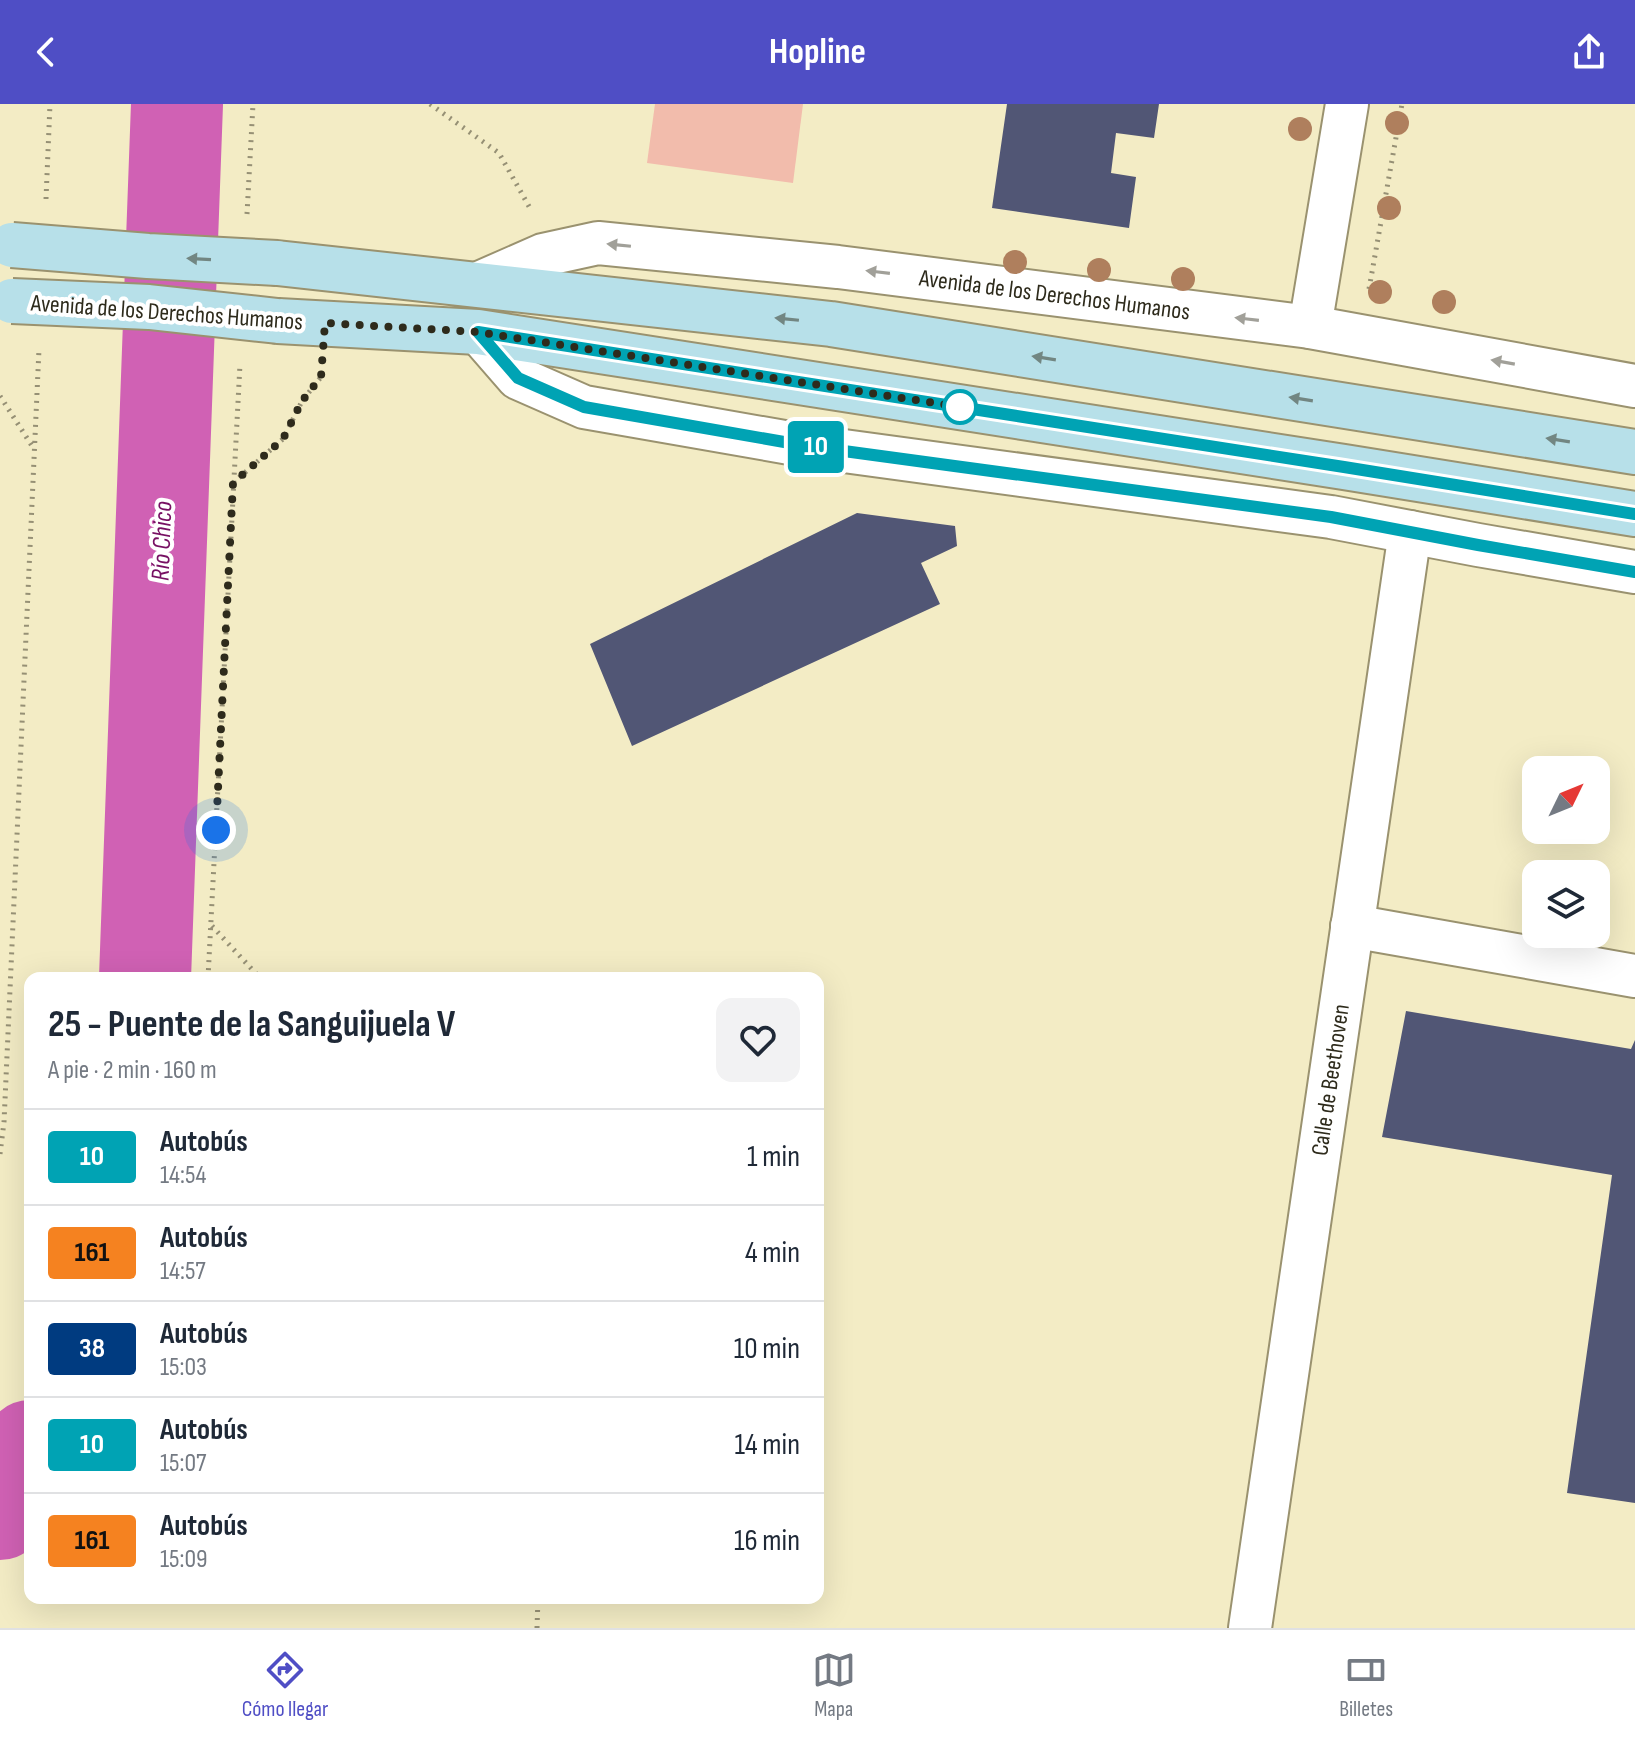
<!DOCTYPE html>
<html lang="es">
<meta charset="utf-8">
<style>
body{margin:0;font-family:"Sofia Sans Condensed",sans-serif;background:#f2f2f3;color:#1f2937;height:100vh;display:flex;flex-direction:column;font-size:30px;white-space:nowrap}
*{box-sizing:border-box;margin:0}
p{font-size:26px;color:#747a83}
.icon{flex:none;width:44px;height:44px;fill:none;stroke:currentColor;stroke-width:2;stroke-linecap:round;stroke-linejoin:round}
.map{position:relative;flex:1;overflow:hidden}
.details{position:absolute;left:24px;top:868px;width:800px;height:632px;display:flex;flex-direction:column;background:#fff;border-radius:16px;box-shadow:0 8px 32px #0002}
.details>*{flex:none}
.badge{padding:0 16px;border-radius:6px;font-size:28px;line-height:52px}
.needle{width:52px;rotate:47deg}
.buttons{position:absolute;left:1522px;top:652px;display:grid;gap:16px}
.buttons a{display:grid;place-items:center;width:88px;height:88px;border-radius:16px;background:#fff;box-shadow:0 8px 32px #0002;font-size:40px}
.you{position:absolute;width:40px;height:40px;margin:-20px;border:6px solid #fff;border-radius:50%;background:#1a73e8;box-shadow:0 0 0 12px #1a73e833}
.map>.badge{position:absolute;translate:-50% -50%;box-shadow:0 0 0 4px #fff}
.round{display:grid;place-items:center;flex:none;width:84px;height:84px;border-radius:16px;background:#f2f2f3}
.overview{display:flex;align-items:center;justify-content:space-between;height:136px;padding:0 24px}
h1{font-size:38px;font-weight:700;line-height:60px}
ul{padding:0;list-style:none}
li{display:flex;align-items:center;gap:24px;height:96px;padding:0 24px;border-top:2px solid #e0e1e3}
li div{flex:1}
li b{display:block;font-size:30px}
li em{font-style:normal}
li .badge{min-width:88px;font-weight:700;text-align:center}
header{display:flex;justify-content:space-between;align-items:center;height:104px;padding:0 24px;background:#4f4ec5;color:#fff;font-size:36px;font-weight:700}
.tab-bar{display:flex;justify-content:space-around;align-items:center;height:112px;border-top:2px solid #e0e1e3;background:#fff;font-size:22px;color:#747a83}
.tab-bar a{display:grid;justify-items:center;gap:4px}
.tab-bar .on{color:#4f4ec5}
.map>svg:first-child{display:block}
.green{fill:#f2bcac}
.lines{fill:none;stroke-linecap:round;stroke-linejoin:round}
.river{stroke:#d061b4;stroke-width:92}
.building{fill:#515675}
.minor-casing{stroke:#9a926f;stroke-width:46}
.secondary-casing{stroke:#9a926f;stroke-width:48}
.path{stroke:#969075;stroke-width:5;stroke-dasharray:2 6;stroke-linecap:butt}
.minor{stroke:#fff;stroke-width:42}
.secondary{stroke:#b7e0e9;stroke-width:44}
.secondary-bridge-casing{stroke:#9a926f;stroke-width:48;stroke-linecap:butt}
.secondary-bridge{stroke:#b7e0e9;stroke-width:44}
.tree{fill:#af7f5d}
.oneway{fill:#a1a099}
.oneway2{fill:#728682}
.line-casing{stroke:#fff;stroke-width:18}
.line{stroke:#00a3b4;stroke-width:12}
.walk{stroke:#2e2b1c;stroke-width:8;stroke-dasharray:0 14.4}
.stop-dot{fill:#fff;stroke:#00a3b4;stroke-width:4}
.labels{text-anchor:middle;stroke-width:8;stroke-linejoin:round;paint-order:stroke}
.street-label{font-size:24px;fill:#2e2b1c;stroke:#fff}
.water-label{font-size:26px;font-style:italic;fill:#771063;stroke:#fff}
</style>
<header><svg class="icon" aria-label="back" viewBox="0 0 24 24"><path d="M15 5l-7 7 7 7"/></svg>Hopline<svg class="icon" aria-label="share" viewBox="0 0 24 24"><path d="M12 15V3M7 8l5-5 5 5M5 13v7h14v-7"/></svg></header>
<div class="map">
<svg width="1635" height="1524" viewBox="0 0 1635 1524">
<rect width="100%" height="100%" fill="#f3ecc5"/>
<path class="green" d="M655,0H803L793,79L647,59Z"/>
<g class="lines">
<path class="river" d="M145,874L177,0
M0,1410L30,1342"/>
</g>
<path class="building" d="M1007,0H1159L1154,34L1116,29L1111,69L1136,73L1129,124L992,104Z
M857,409L955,422L957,442L921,459L940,500L632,642L590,540Z
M1406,907L1631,945L1635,936V1399L1567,1389L1612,1071L1382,1033Z"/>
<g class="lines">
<defs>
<g id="minor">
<path id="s1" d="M477,180L543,151L598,139L838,163L1310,223L1635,282"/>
<path d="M1310,223L1347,0"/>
<path d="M478,228L518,274L584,303L807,342L1331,413L1478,441L1635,468"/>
<path d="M1352,822L1635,872"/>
<path id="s2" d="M1250,1524L1410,428"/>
</g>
<path id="secondary" d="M277,159L831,220L1635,348
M278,217L478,228L1344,363L1635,410"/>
</defs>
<use href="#minor" class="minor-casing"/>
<use href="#secondary" class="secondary-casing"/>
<path class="path" d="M430,0L499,49L531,106
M46,95L50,0
M247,110L253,0
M1369,185L1402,0
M0,292L34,345
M233,379L283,335L302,297L321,273L322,268
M212,822L260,874
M208,874L240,260
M0,1050L4,1018L39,245
M537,1524L538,1494"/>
<use href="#minor" class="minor"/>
<use href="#secondary" class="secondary"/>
<defs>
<path id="secondary-bridge" d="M12,141L148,152L277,159
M12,197L149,203L278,217"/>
</defs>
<use href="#secondary-bridge" class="secondary-bridge-casing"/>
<use href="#secondary-bridge" class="secondary-bridge"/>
</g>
<g class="tree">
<circle cx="1397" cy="19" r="12"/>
<circle cx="1300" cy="25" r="12"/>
<circle cx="1389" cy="104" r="12"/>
<circle cx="1015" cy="158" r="12"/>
<circle cx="1099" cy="166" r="12"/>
<circle cx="1183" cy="175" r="12"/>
<circle cx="1380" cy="188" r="12"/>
<circle cx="1444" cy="198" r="12"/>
</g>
<defs><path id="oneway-solid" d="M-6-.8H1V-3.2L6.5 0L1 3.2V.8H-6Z" transform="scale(2)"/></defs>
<g class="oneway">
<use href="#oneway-solid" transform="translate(619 141) rotate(-174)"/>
<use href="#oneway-solid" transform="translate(878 168) rotate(-173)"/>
<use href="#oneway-solid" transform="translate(1247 215) rotate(-173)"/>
<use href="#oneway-solid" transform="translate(1503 258) rotate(-170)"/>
</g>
<g class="oneway2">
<use href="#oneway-solid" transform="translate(199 155) rotate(-177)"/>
<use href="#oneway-solid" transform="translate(787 215) rotate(-174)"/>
<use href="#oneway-solid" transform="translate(1044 254) rotate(-171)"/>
<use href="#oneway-solid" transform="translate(1301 295) rotate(-171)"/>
<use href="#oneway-solid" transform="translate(1558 336) rotate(-171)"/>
</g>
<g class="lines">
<defs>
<path id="line" d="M1635,410L1344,363L478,228L518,274L584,303L807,342L1331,413L1478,441L1635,468"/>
</defs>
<use href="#line" class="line-casing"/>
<use href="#line" class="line"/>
<path class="walk" d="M216,726L233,379L283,335L302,297L321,273L325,219L478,228L960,303"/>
</g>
<circle class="stop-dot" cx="960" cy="303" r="16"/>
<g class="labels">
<g class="street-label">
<text dy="8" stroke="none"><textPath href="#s1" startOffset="588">Avenida de los Derechos Humanos</textPath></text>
<text transform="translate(167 208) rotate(4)" y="8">Avenida de los Derechos Humanos</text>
<text dy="8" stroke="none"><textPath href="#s2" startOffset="554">Calle de Beethoven</textPath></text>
</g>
<g class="water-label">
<text transform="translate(161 437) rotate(-88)" y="9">Río Chico</text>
</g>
</g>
</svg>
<div class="buttons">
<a><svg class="needle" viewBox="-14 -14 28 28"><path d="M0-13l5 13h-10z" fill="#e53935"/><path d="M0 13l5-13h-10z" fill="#747a83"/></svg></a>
<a><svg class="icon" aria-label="layers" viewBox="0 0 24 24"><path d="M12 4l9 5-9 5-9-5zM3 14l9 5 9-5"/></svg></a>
</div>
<div class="you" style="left:216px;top:726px"></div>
<b class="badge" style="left:816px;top:343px;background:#00a3b4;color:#fff">10</b>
<section class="details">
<div class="overview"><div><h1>25 - Puente de la Sanguijuela V</h1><p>A pie · 2 min · 160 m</p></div><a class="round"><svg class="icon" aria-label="heart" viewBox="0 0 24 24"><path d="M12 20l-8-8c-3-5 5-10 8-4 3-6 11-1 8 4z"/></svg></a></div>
<ul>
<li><span class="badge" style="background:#00a3b4;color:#fff">10</span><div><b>Autobús</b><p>14:54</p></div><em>1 min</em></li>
<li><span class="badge" style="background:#f58220;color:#111">161</span><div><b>Autobús</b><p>14:57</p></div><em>4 min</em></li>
<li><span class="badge" style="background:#003b80;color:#fff">38</span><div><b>Autobús</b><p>15:03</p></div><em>10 min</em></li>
<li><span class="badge" style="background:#00a3b4;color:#fff">10</span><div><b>Autobús</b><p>15:07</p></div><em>14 min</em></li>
<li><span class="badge" style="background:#f58220;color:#111">161</span><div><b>Autobús</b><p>15:09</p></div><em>16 min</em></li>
</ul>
</section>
</div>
<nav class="tab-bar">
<a class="on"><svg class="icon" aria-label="directions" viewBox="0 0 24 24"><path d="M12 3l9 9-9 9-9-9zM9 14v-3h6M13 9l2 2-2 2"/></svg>Cómo llegar</a>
<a><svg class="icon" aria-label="map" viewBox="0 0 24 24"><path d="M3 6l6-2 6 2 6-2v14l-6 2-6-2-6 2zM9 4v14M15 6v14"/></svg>Mapa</a>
<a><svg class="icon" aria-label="tickets" viewBox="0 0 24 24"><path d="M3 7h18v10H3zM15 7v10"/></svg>Billetes</a>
</nav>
